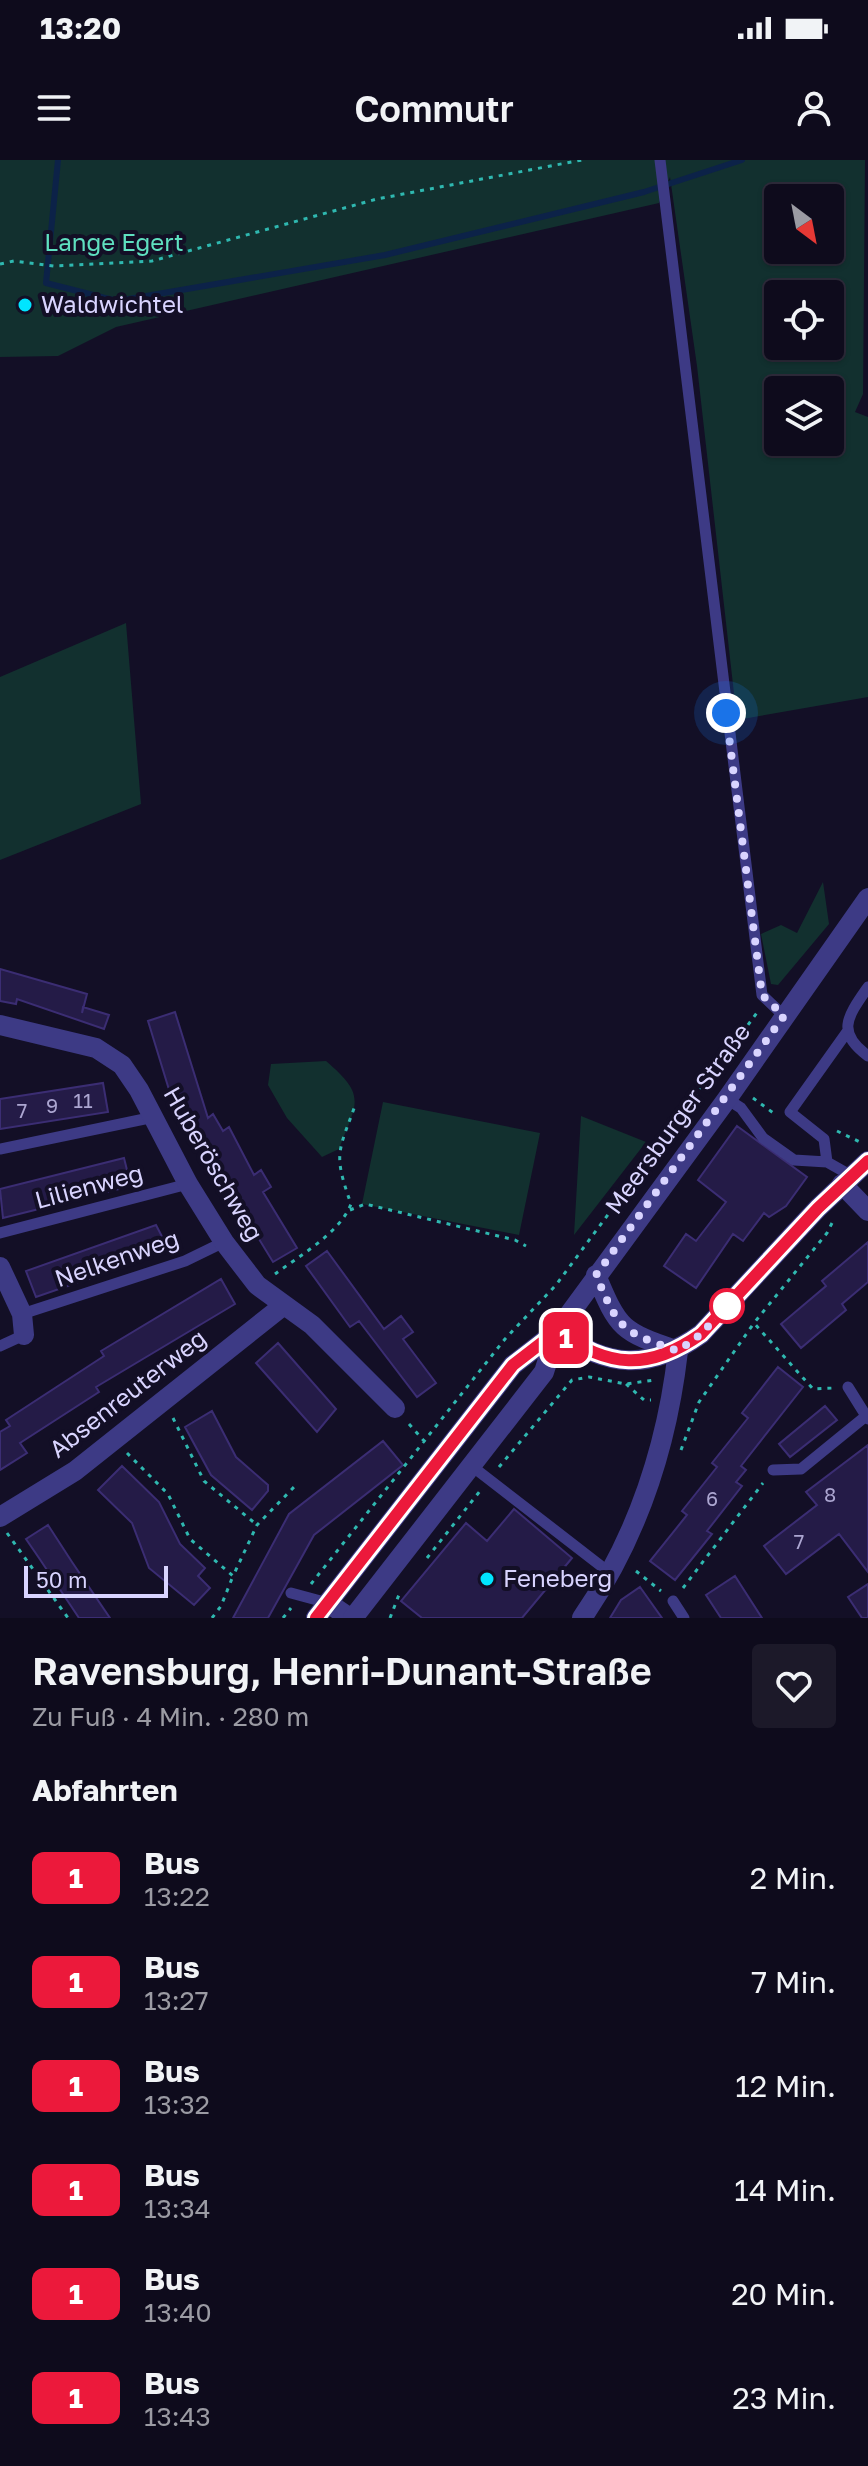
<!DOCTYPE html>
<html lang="de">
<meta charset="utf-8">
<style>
body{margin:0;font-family:"Golos Text",sans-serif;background:#1c1929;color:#f1f3f6;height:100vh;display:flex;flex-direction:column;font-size:30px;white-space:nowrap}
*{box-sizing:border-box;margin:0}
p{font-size:26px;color:#9b9ba3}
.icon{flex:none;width:44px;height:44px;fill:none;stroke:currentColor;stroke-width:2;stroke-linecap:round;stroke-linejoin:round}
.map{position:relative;height:1458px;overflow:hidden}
.drawer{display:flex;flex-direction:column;background:#0e0b1c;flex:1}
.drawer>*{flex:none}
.badge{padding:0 16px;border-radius:12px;font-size:28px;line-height:52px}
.needle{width:52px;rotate:148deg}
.controls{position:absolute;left:764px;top:24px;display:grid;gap:16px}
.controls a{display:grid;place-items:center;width:80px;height:80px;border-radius:8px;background:#0e0b1c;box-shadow:0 2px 6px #0004,0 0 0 2px #2e2b3b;font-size:40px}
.scale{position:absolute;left:24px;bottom:20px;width:144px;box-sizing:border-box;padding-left:8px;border:4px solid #d9d4ff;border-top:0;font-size:22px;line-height:28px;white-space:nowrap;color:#d9d4ff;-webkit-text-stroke:6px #130f26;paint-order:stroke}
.you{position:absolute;width:40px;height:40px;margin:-20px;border:6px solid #fff;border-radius:50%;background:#1a73e8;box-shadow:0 0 0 12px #1a73e833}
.map>.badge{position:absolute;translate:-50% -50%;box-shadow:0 0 0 4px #fff}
h2{padding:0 32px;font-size:30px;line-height:72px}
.round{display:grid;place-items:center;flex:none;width:84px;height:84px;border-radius:8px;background:#1c1929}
.summary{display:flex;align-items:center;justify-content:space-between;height:136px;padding:0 32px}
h1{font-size:38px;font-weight:600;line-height:60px}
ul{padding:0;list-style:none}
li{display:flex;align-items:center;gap:24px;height:104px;padding:0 32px}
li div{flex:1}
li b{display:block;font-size:30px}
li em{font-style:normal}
li .badge{min-width:88px;font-weight:700;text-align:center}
.status{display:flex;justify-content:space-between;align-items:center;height:56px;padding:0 40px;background:#0e0b1c;direction:ltr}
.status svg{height:22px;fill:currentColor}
header{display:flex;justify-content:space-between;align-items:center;height:104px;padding:0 32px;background:#0e0b1c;font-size:36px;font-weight:600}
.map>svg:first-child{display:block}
.green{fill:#12302f;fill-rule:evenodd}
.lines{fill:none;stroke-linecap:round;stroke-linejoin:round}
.stream{stroke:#0c2248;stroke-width:6}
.building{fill:#241b47;stroke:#3b2d73;stroke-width:2}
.path{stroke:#2fb8b0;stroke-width:3;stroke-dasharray:4 6;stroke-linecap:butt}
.service{stroke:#3d3a85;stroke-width:11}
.minor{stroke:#3d3a85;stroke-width:20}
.tertiary{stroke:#3d3a85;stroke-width:20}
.line-casing{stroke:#fff;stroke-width:18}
.line{stroke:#ec193b;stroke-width:12}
.walk{stroke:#d9d4ff;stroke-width:8;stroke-dasharray:0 14.4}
.poi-dot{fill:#00e5ff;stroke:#130f26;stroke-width:3}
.stop-dot{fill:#fff;stroke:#ec193b;stroke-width:4}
.labels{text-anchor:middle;stroke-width:8;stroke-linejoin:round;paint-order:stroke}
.number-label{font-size:20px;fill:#aca6d1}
.park-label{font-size:24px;fill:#5fe0c0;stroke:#130f26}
.poi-label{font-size:24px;fill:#d9d4ff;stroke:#130f26;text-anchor:start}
.street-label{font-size:24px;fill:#d9d4ff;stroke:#130f26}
</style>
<div class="status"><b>13:20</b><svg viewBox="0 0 49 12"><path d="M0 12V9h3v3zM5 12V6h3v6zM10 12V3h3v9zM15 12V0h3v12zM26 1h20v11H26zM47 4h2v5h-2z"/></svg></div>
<header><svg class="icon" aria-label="menu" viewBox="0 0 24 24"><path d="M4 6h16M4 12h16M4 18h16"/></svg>Commutr<svg class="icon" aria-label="person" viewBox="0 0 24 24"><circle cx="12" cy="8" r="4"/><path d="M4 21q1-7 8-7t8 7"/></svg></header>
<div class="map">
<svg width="868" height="1458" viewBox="0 0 868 1458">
<rect width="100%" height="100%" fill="#130f26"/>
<path class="green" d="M0,0H865L863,234L855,252L868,257V537L737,560L697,206L670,17L659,43L116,167L58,196L0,197ZM778,38H830V90H778ZM778,134H830V186H778ZM778,230H830V282H778Z
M126,463L141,644L0,700V517Z
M823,722L829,764L778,825L771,824L761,774L781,765L797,773Z
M326,901C367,936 357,942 339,989L322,997L287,958L268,925L271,904Z
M383,942L540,973L519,1075L362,1044Z
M581,956L646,982L574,1075Z"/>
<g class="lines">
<path class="stream" d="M58,0L46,123L117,141L385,95L644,32L742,0"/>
</g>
<path class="building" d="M0,809L87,834L82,853L83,847L109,855L104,869L17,839L16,844L0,841Z
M175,852L208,958L213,954L223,971L229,967L254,1015L261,1010L271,1027L263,1032L297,1088L273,1102L229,1030L224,1033L214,1017L217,1015L194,976L198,973L181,944L174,946L148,861Z
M103,923L108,952L0,969V939Z
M737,966L807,1017L786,1046L769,1057L764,1053L743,1081L733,1074L696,1128L664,1106L686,1074L696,1081L726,1042L698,1020Z
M124,998L131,1026L3,1058L0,1029Z
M156,1065L168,1088L140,1101L36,1137L26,1111Z
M868,1082V1122L842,1144L846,1150L801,1188L781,1164L826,1126L822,1121Z
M327,1091L384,1169L401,1156L413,1172L403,1179L436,1223L417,1237L359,1161L350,1167L306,1106Z
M221,1119L235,1144L96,1227L99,1232L20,1283L27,1293L0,1310V1272L10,1266L6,1260L104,1196L101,1191Z
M278,1183L336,1249L317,1272L256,1203Z
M778,1207L803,1227L741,1306L746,1310L736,1322L742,1326L707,1371L712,1374L675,1420L650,1401L687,1355L682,1351L717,1307L712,1303L748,1258L742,1253Z
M825,1246L837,1260L790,1297L779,1284Z
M212,1251L236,1297L268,1325V1331L252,1350L211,1315L185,1267Z
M383,1281L403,1305L314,1375L268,1458H233L289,1354Z
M868,1285V1412L839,1374L786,1414L764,1386L817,1345L806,1332Z
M122,1306L159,1342L180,1384L205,1408L198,1416L210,1428L194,1445L149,1408L132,1363L98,1330Z
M514,1349L572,1398L522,1458H422L401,1441L466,1363L487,1381Z
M48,1365L72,1402L110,1458H79L39,1398L26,1379Z
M735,1416L762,1458H721L706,1435Z
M868,1424V1458H862L848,1437Z
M640,1427L662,1458H610L621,1440Z"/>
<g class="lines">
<path class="path" d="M0,104L14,101L54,106L152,101L377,39L582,0
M753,938L776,955
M837,971L862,983
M350,1050L365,1044L515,1080L526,1086
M832,1063L827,1073L754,1163L813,1229L834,1228
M275,1114C299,1096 340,1073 351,1044C333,993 338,993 356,943
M626,1224L644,1240H651
M173,1258L204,1321L257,1365
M409,1264L425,1282
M681,1290L699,1242L754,1163
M127,1293L168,1334L190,1379L233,1416L257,1365L296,1325
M499,1307L572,1220L589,1217L626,1224L654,1220
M7,1373L68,1458
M427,1398L480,1331
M636,1411L661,1431
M311,1424L505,1179L556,1125L759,850
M683,1428L763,1323
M212,1458L221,1446L233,1416
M283,1458L291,1448
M390,1458L400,1432"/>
<path class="service" d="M660,0L762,835L784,856
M868,827C848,856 835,872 868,896
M727,939L741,948L763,978L794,1000L827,1002L850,1015
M0,989L154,957
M827,1002L824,979L790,952L847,872
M0,1073L188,1024
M22,1154L185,1101L224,1082
M0,1186L24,1175
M848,1227L868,1259
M473,1307L610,1413
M773,1310L801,1309L866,1256
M291,1433L328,1443
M673,1441L684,1458"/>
<path class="minor" d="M0,865L96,888L122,905L139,930L188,1024L224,1082L257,1125L312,1165L395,1248
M842,1024L868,1051
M0,1107L22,1154L24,1175
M0,1357L75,1311L284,1145
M328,1443L350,1458
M582,1458C637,1378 667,1287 678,1191"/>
<path class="tertiary" d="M596,1115C619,1170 621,1171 678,1191
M557,1171C607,1208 649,1211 701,1174L818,1048L868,1001
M316,1458L513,1205L557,1171
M353,1458L544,1212L557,1171L727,939L868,738"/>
</g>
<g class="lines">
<defs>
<path id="line" d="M316,1458L513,1205L557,1171C608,1208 649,1211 701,1174L818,1048L868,1001"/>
</defs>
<use href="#line" class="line-casing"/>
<use href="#line" class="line"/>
<path class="walk" d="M726,553L762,835L784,856L596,1115C619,1170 621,1171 678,1191L701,1174L727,1146"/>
</g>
<g class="poi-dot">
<circle cx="25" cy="145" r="8"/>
<circle cx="487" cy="1419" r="8"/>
</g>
<circle class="stop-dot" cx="727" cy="1146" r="16"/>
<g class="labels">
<g class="number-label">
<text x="83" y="948">11</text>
<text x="52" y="953">9</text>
<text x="22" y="958">7</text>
<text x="830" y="1342">8</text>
<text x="712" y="1346">6</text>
<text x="799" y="1389">7</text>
</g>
<g class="park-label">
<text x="114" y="91">Lange Egert</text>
</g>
<g class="poi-label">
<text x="41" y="153">Waldwichtel</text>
<text x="503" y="1427">Feneberg</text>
</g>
<g class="street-label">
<text transform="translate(678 959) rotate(-54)" y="8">Meersburger Straße</text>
<text transform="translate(213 1004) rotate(60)" y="8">Huberöschweg</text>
<text transform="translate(89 1027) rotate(-15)" y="8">Lilienweg</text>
<text transform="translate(117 1099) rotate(-19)" y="8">Nelkenweg</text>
<text transform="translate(128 1234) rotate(-38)" y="8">Absenreuterweg</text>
</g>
</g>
</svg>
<div class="controls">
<a><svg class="needle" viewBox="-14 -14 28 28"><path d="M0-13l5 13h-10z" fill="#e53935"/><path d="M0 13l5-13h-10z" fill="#9b9ba3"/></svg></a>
<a><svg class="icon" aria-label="locate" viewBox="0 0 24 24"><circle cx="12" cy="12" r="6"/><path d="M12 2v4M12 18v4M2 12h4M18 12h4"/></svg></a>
<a><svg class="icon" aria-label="layers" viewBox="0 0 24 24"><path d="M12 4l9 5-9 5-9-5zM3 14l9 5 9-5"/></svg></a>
</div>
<div class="scale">50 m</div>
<div class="you" style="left:726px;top:553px"></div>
<b class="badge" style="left:566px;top:1178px;background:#ec193b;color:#fff">1</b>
</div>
<section class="drawer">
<div class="summary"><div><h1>Ravensburg, Henri-Dunant-Straße</h1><p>Zu Fuß · 4 Min. · 280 m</p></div><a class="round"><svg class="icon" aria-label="heart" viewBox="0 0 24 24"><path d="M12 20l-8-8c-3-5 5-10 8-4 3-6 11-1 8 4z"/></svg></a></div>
<h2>Abfahrten</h2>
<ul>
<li><span class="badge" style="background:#ec193b;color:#fff">1</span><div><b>Bus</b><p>13:22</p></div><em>2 Min.</em></li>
<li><span class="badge" style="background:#ec193b;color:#fff">1</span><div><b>Bus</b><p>13:27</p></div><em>7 Min.</em></li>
<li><span class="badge" style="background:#ec193b;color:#fff">1</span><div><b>Bus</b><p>13:32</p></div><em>12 Min.</em></li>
<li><span class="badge" style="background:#ec193b;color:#fff">1</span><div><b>Bus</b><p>13:34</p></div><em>14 Min.</em></li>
<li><span class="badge" style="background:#ec193b;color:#fff">1</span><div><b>Bus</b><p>13:40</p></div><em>20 Min.</em></li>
<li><span class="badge" style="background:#ec193b;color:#fff">1</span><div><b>Bus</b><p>13:43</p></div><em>23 Min.</em></li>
</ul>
</section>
